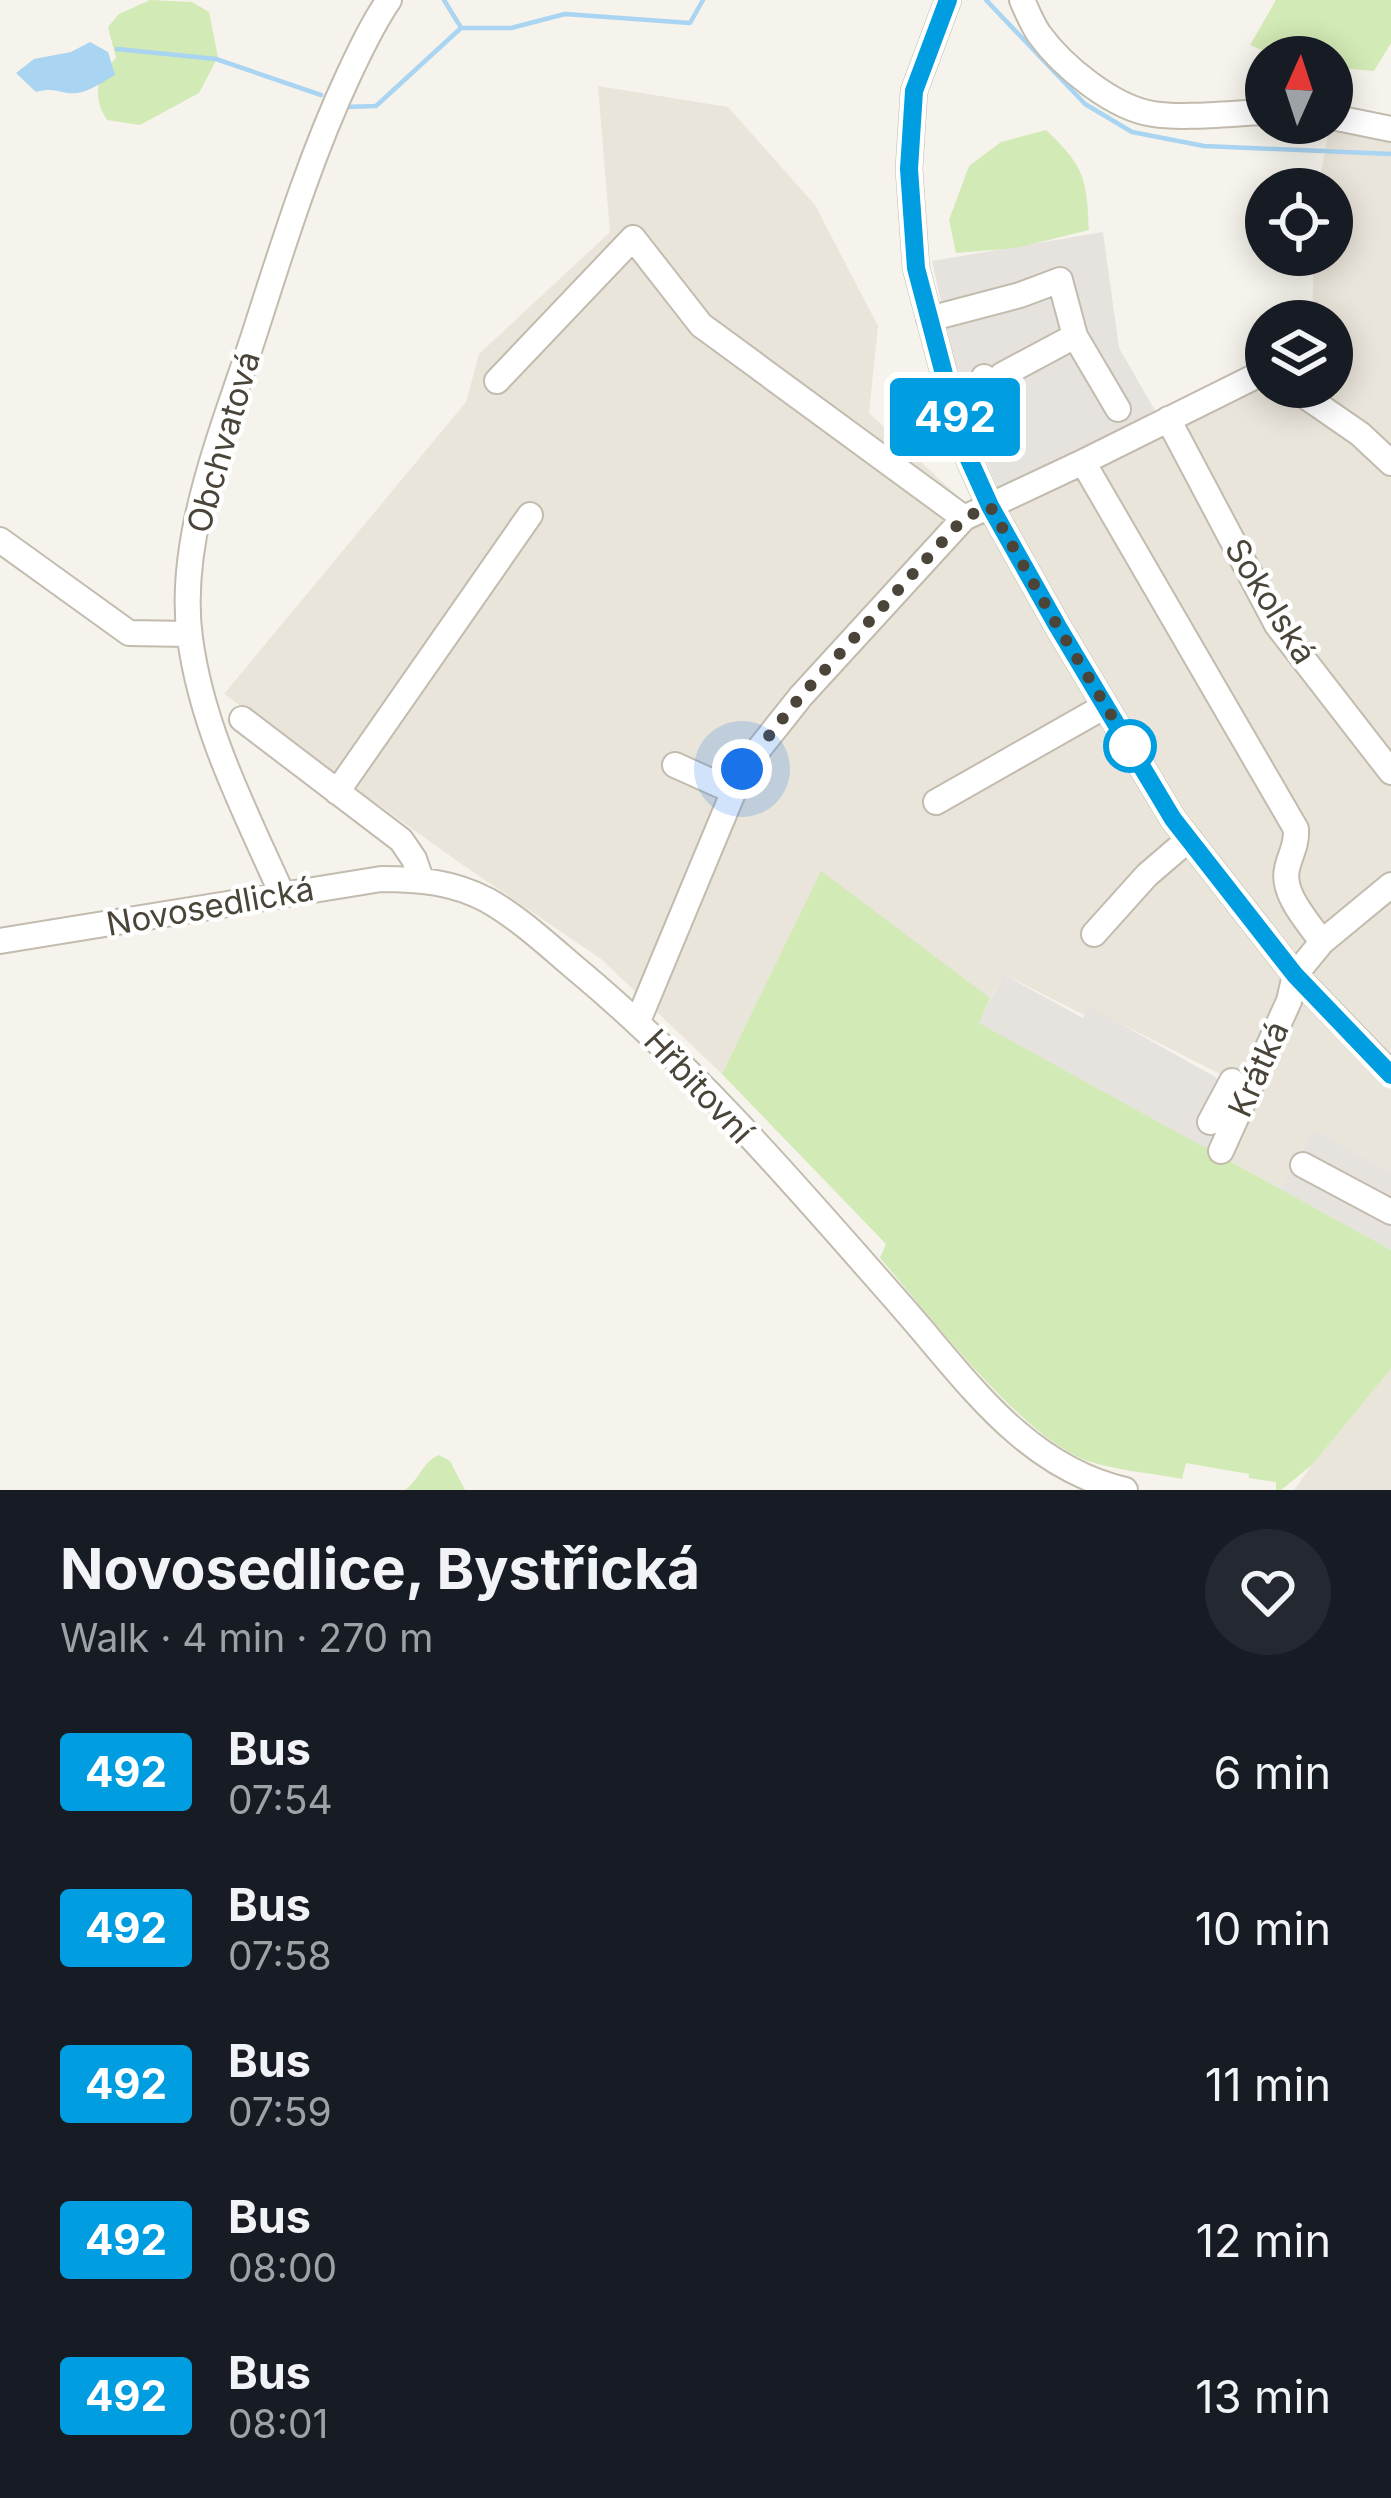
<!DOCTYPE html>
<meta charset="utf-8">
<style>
body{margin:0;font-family:Inter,sans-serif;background:#242831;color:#f1f3f6;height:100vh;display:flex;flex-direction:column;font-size:45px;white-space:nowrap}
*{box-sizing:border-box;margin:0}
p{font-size:39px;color:#9ea1a6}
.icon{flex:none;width:66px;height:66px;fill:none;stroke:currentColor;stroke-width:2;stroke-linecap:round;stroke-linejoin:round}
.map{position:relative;height:1490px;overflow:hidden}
.drawer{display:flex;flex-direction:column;background:#171b24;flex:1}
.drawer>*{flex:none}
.badge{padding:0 24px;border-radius:9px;font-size:42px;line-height:78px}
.needle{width:78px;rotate:3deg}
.fabs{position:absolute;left:1245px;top:36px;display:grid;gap:24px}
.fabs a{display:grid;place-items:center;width:108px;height:108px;border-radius:50%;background:#171b24;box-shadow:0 6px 30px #0003;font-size:60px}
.you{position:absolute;width:60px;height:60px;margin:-30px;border:9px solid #fff;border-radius:50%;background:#1a73e8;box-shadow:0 0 0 18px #1a73e833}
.map>.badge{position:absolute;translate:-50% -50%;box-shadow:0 0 0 6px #fff}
.round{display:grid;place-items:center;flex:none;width:126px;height:126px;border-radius:63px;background:#242831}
.headline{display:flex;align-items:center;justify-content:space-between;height:204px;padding:0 60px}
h1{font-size:57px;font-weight:700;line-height:90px}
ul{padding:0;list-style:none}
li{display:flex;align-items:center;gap:36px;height:156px;padding:0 60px}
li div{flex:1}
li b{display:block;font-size:45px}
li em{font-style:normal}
li .badge{min-width:132px;font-weight:700;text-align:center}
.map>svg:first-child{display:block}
.residential{fill:#eae5da}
.industrial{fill:#e6e2dd}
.green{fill:#d2eab5}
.water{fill:#a9d4f2}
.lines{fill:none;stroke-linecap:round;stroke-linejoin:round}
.stream{stroke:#a9d4f2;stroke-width:4.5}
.minor-casing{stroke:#c2bbae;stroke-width:28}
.minor{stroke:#fff;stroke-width:24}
.line-casing{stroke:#fff;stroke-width:27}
.line{stroke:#009ee0;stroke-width:18}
.walk{stroke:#4b4439;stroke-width:12;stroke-dasharray:0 21.6}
.stop-dot{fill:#fff;stroke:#009ee0;stroke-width:6}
.labels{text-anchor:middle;stroke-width:9;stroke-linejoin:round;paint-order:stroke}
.street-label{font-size:33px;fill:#4b4439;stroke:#fff}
</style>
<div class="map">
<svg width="1391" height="1490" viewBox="0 0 1391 1490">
<rect width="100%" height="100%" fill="#f6f3ec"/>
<path class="residential" d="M598,86L728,107L815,205L878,326L869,413L967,505L1000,494L1156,412L1266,362V387H1332V321H1312L1314,255H1332V189H1318L1328,134L1391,118V1172L1314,1130L1280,1189L1209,1150L1224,1124L1226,1077L1092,1009L1088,1017L1003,974L990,998L821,872L722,1074L601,959L460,863L224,694L466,402L479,354L610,232Z
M1391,1369V1490H1294L1312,1465Z"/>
<path class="industrial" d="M1103,232L1119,348L1156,412L1000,494L965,409L932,261Z
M1003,974L1083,1018L1089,1006L1226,1083L1224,1123L1209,1150L978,1023Z
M1314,1130L1391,1172V1250L1280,1189Z"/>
<path class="green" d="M150,0L192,2L209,12L218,57L199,93L140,125L107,120C92,96 96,78 116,58L108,27L119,14Z
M1276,0H1391V43L1374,71L1332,67V57H1277L1250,45Z
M1046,130C1084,166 1087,178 1089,230L1016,248L956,253L949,220L969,166L1001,142Z
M821,871L990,998L979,1023L1391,1250V1369L1312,1465L1281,1490H1276V1482L1249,1478V1474L1186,1463L1182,1479C1152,1473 1119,1471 1091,1462C1024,1441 928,1313 880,1258L886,1244L722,1074Z
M439,1455L450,1461L465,1490H405C421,1478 421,1463 439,1455Z"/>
<path class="water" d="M90,42L108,52L115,75C104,81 91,91 77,93C61,95 57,86 36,92L16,73L34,59L71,52Z"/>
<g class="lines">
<path class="stream" d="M444,0L460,26
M986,0L1085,104L1132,132L1204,146L1391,154
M117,49L216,59L321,95
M345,107L376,106L461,28H511L565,14L690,23L703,0"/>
<defs>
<path id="minor" d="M948,0L914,91L909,169L916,268L963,446L990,506L1058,627L1173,819L1295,975L1391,1074
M1022,0C1027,11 1032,24 1039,34C1062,66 1113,108 1153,114C1183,119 1234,113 1266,112
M1332,117L1391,129
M929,319L1020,295L1060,280L1075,336L1118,409
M1002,375L1075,336
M497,381L633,238L701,325L964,518
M1292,387L1360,434L1391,463
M1168,419L1277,625L1391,772
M957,424L997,403L984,377
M1083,462L1296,829C1297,846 1290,854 1287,869C1281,894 1309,923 1322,942
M0,540L129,633L189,634
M242,719L401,840L414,859L421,879
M675,765L733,791
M337,792L530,515
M936,802L1105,706
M282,894C245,811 202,729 190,638C176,537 226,423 256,329C284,242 311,155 350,72C362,47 373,23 389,0
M1094,934L1147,875L1189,839
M0,941L381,879C419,879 453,882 487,900C521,919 551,948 581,973C699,1072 802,1193 904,1309C968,1382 1025,1467 1125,1490
M638,1021L743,769L801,696L964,518L1083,462L1266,371
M1210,1122L1232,1081
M1221,1151L1289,1001L1295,975L1322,942L1391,885
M1303,1165L1391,1212"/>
</defs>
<use href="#minor" class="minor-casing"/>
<use href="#minor" class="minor"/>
</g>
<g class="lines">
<defs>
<path id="line" d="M948,0L914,91L909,169L916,268L963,446L990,506L1058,627L1173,819L1295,975L1391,1075"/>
</defs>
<use href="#line" class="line-casing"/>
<use href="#line" class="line"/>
<path class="walk" d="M742,769L801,696L964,518L990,506L1058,627L1130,746"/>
</g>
<circle class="stop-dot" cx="1130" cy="746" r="24"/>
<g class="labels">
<g class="street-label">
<text transform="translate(223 442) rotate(-74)" y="12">Obchvatová</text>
<text transform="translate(1271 601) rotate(58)" y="12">Sokolská</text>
<text transform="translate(210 906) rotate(-10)" y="12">Novosedlická</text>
<text transform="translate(1258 1069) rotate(-66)" y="12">Krátká</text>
<text transform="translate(699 1086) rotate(47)" y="12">Hřbitovní</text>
</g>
</g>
</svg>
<div class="fabs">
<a><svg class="needle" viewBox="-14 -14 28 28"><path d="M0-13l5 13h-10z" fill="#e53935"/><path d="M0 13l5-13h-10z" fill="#9ea1a6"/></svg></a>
<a><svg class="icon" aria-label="locate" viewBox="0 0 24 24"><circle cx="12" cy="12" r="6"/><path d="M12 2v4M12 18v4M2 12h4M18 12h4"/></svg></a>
<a><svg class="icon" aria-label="layers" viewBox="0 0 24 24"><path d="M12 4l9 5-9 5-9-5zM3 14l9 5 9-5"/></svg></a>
</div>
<div class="you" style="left:742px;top:769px"></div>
<b class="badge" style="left:955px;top:417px;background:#009ee0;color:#fff">492</b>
</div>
<section class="drawer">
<div class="headline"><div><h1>Novosedlice, Bystřická</h1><p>Walk · 4 min · 270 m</p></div><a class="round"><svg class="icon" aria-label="heart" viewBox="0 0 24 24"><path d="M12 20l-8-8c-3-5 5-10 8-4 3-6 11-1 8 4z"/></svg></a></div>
<ul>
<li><span class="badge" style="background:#009ee0;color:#fff">492</span><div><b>Bus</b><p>07:54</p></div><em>6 min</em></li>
<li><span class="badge" style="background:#009ee0;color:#fff">492</span><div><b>Bus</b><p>07:58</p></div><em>10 min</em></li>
<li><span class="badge" style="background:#009ee0;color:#fff">492</span><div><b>Bus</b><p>07:59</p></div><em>11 min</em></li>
<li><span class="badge" style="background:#009ee0;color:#fff">492</span><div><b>Bus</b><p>08:00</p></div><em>12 min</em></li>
<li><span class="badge" style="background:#009ee0;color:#fff">492</span><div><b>Bus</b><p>08:01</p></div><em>13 min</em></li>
</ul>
</section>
